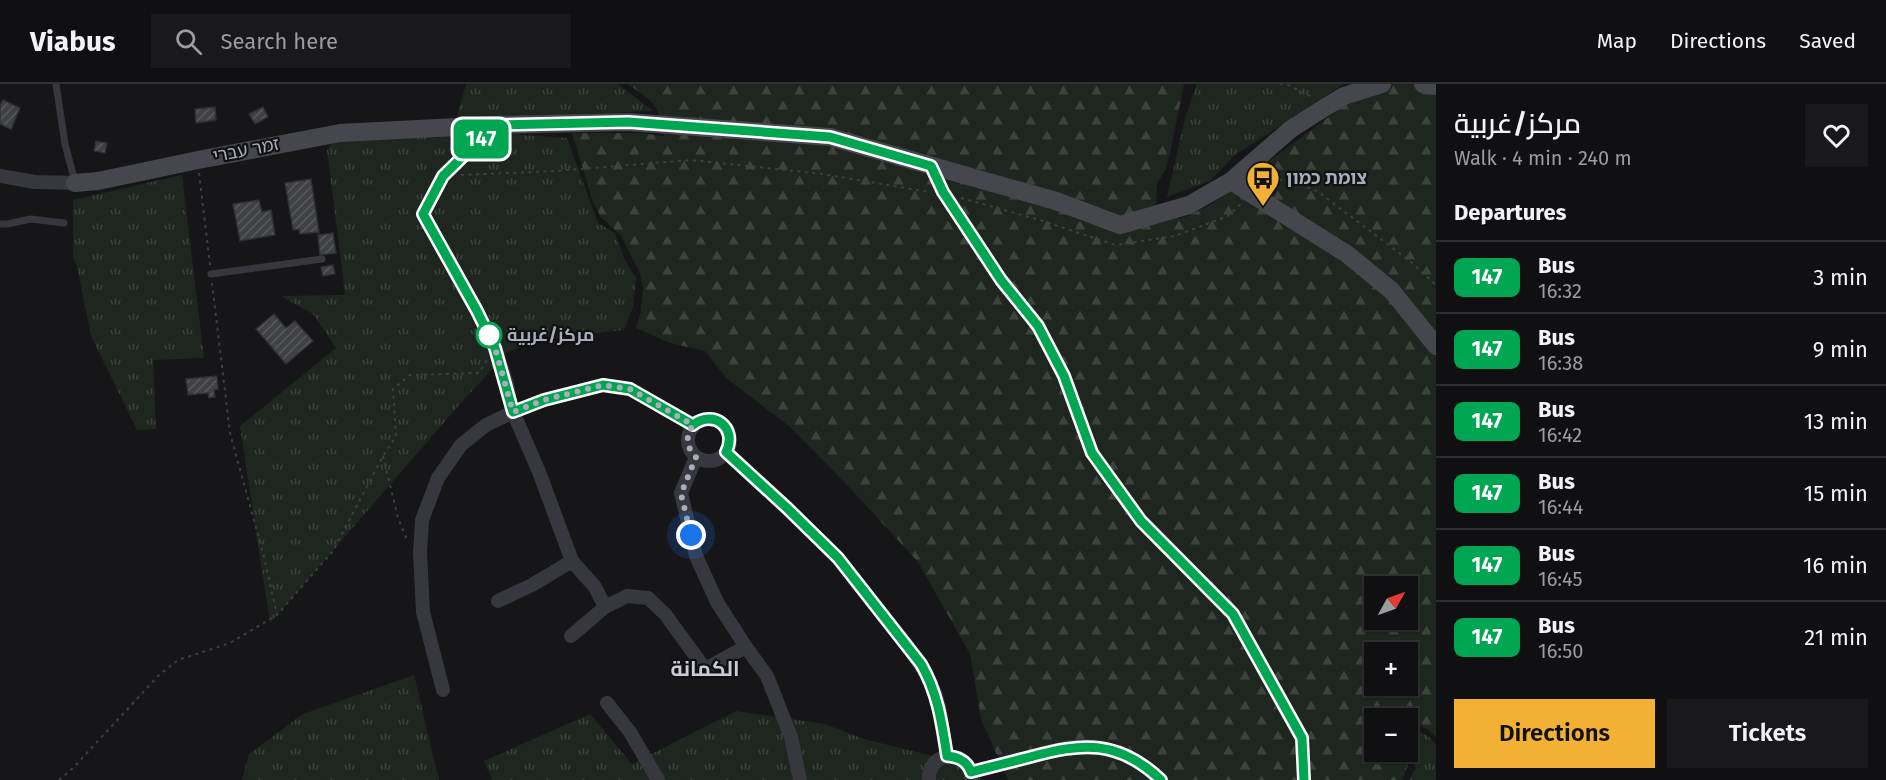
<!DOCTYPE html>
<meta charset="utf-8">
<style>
body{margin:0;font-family:"Fira Sans",Cairo,"Noto Sans Hebrew",sans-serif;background:#19191b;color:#f1f3f6;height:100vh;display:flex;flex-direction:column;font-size:22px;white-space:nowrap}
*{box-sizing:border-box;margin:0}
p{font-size:20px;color:#9c9d9f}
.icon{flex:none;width:33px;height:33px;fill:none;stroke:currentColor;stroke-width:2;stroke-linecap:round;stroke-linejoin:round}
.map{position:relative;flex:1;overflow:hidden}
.details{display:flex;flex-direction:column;background:#101012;width:450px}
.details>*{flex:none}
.badge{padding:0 12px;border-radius:9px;font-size:21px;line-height:39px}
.needle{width:39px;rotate:50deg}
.tools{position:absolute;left:1364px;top:492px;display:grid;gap:12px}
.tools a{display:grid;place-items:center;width:54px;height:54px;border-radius:0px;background:#101012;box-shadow:0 2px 4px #0004,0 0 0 2px #303032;font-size:30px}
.you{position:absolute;width:30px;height:30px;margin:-15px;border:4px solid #fff;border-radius:50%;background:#1a73e8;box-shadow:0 0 0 9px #1a73e833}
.map>.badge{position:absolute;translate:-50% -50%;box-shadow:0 0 0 3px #fff}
h2{padding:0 18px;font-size:22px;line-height:54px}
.round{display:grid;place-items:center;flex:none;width:63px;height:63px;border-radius:0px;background:#19191b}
.headline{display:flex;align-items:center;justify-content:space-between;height:102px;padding:0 18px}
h1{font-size:28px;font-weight:600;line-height:45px}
.button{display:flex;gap:12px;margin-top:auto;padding:12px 18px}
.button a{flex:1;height:69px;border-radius:0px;background:#f2b134;color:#111;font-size:24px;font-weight:600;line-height:69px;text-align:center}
.button a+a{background:#19191b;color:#f1f3f6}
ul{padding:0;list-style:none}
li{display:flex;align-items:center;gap:18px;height:72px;padding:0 18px;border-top:2px solid #303032}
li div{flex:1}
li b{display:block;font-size:22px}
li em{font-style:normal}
li .badge{min-width:66px;font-weight:700;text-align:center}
header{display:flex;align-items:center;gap:36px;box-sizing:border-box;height:84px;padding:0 30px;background:#101012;border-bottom:2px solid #303032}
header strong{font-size:28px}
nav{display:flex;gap:33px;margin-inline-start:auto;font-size:21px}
.search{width:420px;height:54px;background:#19191b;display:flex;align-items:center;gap:15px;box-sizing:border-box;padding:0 21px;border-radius:0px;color:#9c9d9f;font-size:22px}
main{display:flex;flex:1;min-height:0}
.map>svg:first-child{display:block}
.grass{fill:url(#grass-tufts)}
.forest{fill:url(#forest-firs);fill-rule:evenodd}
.building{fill:url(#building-hatch);stroke:#303034;stroke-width:1.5}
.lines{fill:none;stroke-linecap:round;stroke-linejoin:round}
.path{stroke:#3d3f44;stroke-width:2;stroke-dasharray:3 4.5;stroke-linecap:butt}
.lane{stroke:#37383d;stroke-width:7}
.street{stroke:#37383d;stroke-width:14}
.secondary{stroke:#45474d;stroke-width:18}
.line-casing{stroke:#fff;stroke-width:14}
.line{stroke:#00a651;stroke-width:9}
.walk{stroke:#a8adb8;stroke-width:6;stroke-dasharray:0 10.8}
.stop-dot{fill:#fff;stroke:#00a651;stroke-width:3}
.labels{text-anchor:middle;stroke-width:4.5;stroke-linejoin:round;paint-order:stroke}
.street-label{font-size:18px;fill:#a8adb8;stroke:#111113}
.poi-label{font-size:18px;font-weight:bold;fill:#a8adb8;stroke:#111113;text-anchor:start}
.stop-label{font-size:18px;font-weight:bold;fill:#a8adb8;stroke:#111113;text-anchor:start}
.quarter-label{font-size:21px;font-weight:bold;fill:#c9ccd4;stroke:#111113}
</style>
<header>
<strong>Viabus</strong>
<div class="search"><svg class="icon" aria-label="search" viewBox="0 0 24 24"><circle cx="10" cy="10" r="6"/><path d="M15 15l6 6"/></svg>Search here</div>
<nav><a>Map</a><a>Directions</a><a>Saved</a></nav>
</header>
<main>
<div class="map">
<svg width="1436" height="696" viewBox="0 0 1436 696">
<defs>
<pattern id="grass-tufts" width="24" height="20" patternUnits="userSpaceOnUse" patternTransform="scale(1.5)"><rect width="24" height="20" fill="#1e261f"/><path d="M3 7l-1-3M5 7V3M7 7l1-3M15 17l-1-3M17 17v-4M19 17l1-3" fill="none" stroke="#3c433d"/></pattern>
<pattern id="forest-firs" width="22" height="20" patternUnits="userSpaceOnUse" patternTransform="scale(1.5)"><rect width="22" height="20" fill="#1e261f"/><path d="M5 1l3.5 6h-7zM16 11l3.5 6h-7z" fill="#3c433d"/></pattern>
<pattern id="building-hatch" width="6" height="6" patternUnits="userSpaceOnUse" patternTransform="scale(1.5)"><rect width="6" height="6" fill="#404145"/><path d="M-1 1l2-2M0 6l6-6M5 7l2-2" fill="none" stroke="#595a5e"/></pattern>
</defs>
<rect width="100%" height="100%" fill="#161618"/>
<path class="grass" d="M466,0H618L653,27L456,36Z
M1197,0H1344L1235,71L1210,97L1167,113L1185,34Z
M479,48L567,54L598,139L615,149L625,176L636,194L633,223L624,246L541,255L508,268L460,320L270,539L240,342L336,264L313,230L281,212L345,211L327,66L333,57Z
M182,91L204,274L153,276L156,345L137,346L91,252L77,182L73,174V116Z
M414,591L439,696H242L249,670L303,630Z
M736,627L825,640L864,655L933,672L974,687L982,696H492L484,677L590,630L632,680Z
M1407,640L1428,652L1436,660V696H1409L1416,684C1407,668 1404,665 1411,648Z"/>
<path class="forest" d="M627,0H1184L1170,69L1166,84L1157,100L1155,139L1185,133L1212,120L1350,17L1382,0H1436V654L1431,648L1392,623L1395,634H1374V668H1401L1408,681L1402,696H1008L981,635L970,570L918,478L850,404L789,342L726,294L705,267L670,259L636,244L641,228L643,205L640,189L621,152L601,133L593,118L572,49H640L664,52C657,18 656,19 627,0ZM1374,502H1407V536H1374ZM1374,568H1407V602H1374Z"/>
<path class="building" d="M3,16L20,24L11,45L0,40V21Z
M215,23L216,36L196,39L195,25Z
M263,23L268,33L255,40L249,30Z
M96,57L107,59L105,69L94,67Z
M311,95L319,148L300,150L299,145L293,146L285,99Z
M259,116L262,128L271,126L275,151L240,157L233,120Z
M333,149L336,169L320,171L318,151Z
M333,181L335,190L323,192L321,183Z
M274,230L286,244L295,237L313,257L286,280L256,245Z
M217,292L218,305L214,306L215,313L209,314L208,309L188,311L186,295Z"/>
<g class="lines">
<path class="path" d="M1280,0L1288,1L1314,14
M199,89L210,181
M461,91L555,87L691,76L823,90L929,108
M1265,102L1283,95L1317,107L1411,178L1436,201
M961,114L1040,136L1115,161L1175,152L1228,132L1242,119
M212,199L230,349L264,473L277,531
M383,372L398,434L408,458
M59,696L73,684L159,591L178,576L230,559L277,531L333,467L383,372L396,352L393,305L410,291L479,289L487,276"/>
<path class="lane" d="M56,0L65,60L75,98
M0,140H7L31,135L64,139
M211,190L322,175"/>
<path class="street" d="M495,41L443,92L423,130L477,227L495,264L507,300L511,323L539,388L572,477L595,503L605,523L571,552
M931,82L943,108L1001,196L1038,242L1064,292L1092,369L1141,437L1233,530L1302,654L1304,696
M0,92L35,98L75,99
M688 356a21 21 0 1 1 42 0a21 21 0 1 1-42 0Z
M726,368L787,424L838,474L909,564L927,591L935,609L939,623L947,672
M696,373L681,409L696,472L717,518L746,563
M498,517L532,501L572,477
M605,523L627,512L648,514L665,530L705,585L746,563L767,592L791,653L800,696
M443,606L423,528L420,469L422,436L438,394L461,361L486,341L513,328L544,316L603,301L630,305L693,341
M607,619L630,648L658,696
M971,688C992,683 1013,677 1035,672C1051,667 1068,662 1085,662C1113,663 1141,677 1161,696
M929,696C928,664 973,665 971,696"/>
<path class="secondary" d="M1423,0L1436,2
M1231,97L1347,170L1392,207L1436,262
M75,99L98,97L198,76L340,49L495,41L628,38L830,53L1056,117L1120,141L1189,121L1231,97L1291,45L1324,24L1344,12L1382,0"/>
</g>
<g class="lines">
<defs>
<path id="line" d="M1161,696C1118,655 1082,659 1030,673C1010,678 991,683 971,688C967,677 959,673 947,672C942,640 938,609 921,580L838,474L787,424L726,368C738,344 714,325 693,341L630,305L603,301L544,316L513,328L495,264L477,227L423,130L443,92L495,41L628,38L830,53L931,82L943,108L1001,196L1038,242L1064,292L1092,369L1141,437L1233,530L1302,654L1304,696"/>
</defs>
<use href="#line" class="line-casing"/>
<use href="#line" class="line"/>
<path class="walk" d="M489,251L486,245L495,264L513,328L544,316L603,301L630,305L693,341C685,353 686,363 696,373L681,410L691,451"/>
</g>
<defs>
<symbol id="bus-pin" viewBox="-11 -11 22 30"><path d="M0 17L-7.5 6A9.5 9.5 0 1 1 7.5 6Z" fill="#f2b134" stroke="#111113"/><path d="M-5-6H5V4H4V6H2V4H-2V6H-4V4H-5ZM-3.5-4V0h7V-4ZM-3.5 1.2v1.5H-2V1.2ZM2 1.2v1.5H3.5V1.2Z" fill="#111"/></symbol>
</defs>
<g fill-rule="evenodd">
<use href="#bus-pin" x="1244" y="75" width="38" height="52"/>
</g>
<circle class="stop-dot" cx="489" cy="251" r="12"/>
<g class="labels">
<g class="street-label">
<text transform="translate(246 66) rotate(-11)" y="6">זמר עברי</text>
</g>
<g class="poi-label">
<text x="1286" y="100">צומת כמון</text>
</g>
<g class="stop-label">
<text x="507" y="257">مركز/غربية</text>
</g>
<g class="quarter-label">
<text x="705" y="592">الكمانة</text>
</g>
</g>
</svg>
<div class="tools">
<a><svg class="needle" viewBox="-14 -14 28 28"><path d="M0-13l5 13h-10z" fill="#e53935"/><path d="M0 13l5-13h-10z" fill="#9c9d9f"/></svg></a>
<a>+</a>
<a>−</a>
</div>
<div class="you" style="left:691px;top:451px"></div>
<b class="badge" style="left:481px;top:55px;background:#00a651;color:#fff">147</b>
</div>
<section class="details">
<div class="headline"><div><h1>مركز/غربية</h1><p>Walk · 4 min · 240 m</p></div><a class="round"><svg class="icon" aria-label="heart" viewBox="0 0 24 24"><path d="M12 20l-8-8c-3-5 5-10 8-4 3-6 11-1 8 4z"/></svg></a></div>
<h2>Departures</h2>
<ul>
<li><span class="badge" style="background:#00a651;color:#fff">147</span><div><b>Bus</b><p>16:32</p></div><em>3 min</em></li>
<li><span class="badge" style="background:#00a651;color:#fff">147</span><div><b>Bus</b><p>16:38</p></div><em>9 min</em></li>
<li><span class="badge" style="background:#00a651;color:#fff">147</span><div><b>Bus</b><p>16:42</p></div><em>13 min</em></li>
<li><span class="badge" style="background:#00a651;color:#fff">147</span><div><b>Bus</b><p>16:44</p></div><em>15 min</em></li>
<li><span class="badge" style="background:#00a651;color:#fff">147</span><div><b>Bus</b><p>16:45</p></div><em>16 min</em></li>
<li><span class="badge" style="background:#00a651;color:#fff">147</span><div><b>Bus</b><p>16:50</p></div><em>21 min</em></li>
</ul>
<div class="button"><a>Directions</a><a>Tickets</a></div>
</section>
</main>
